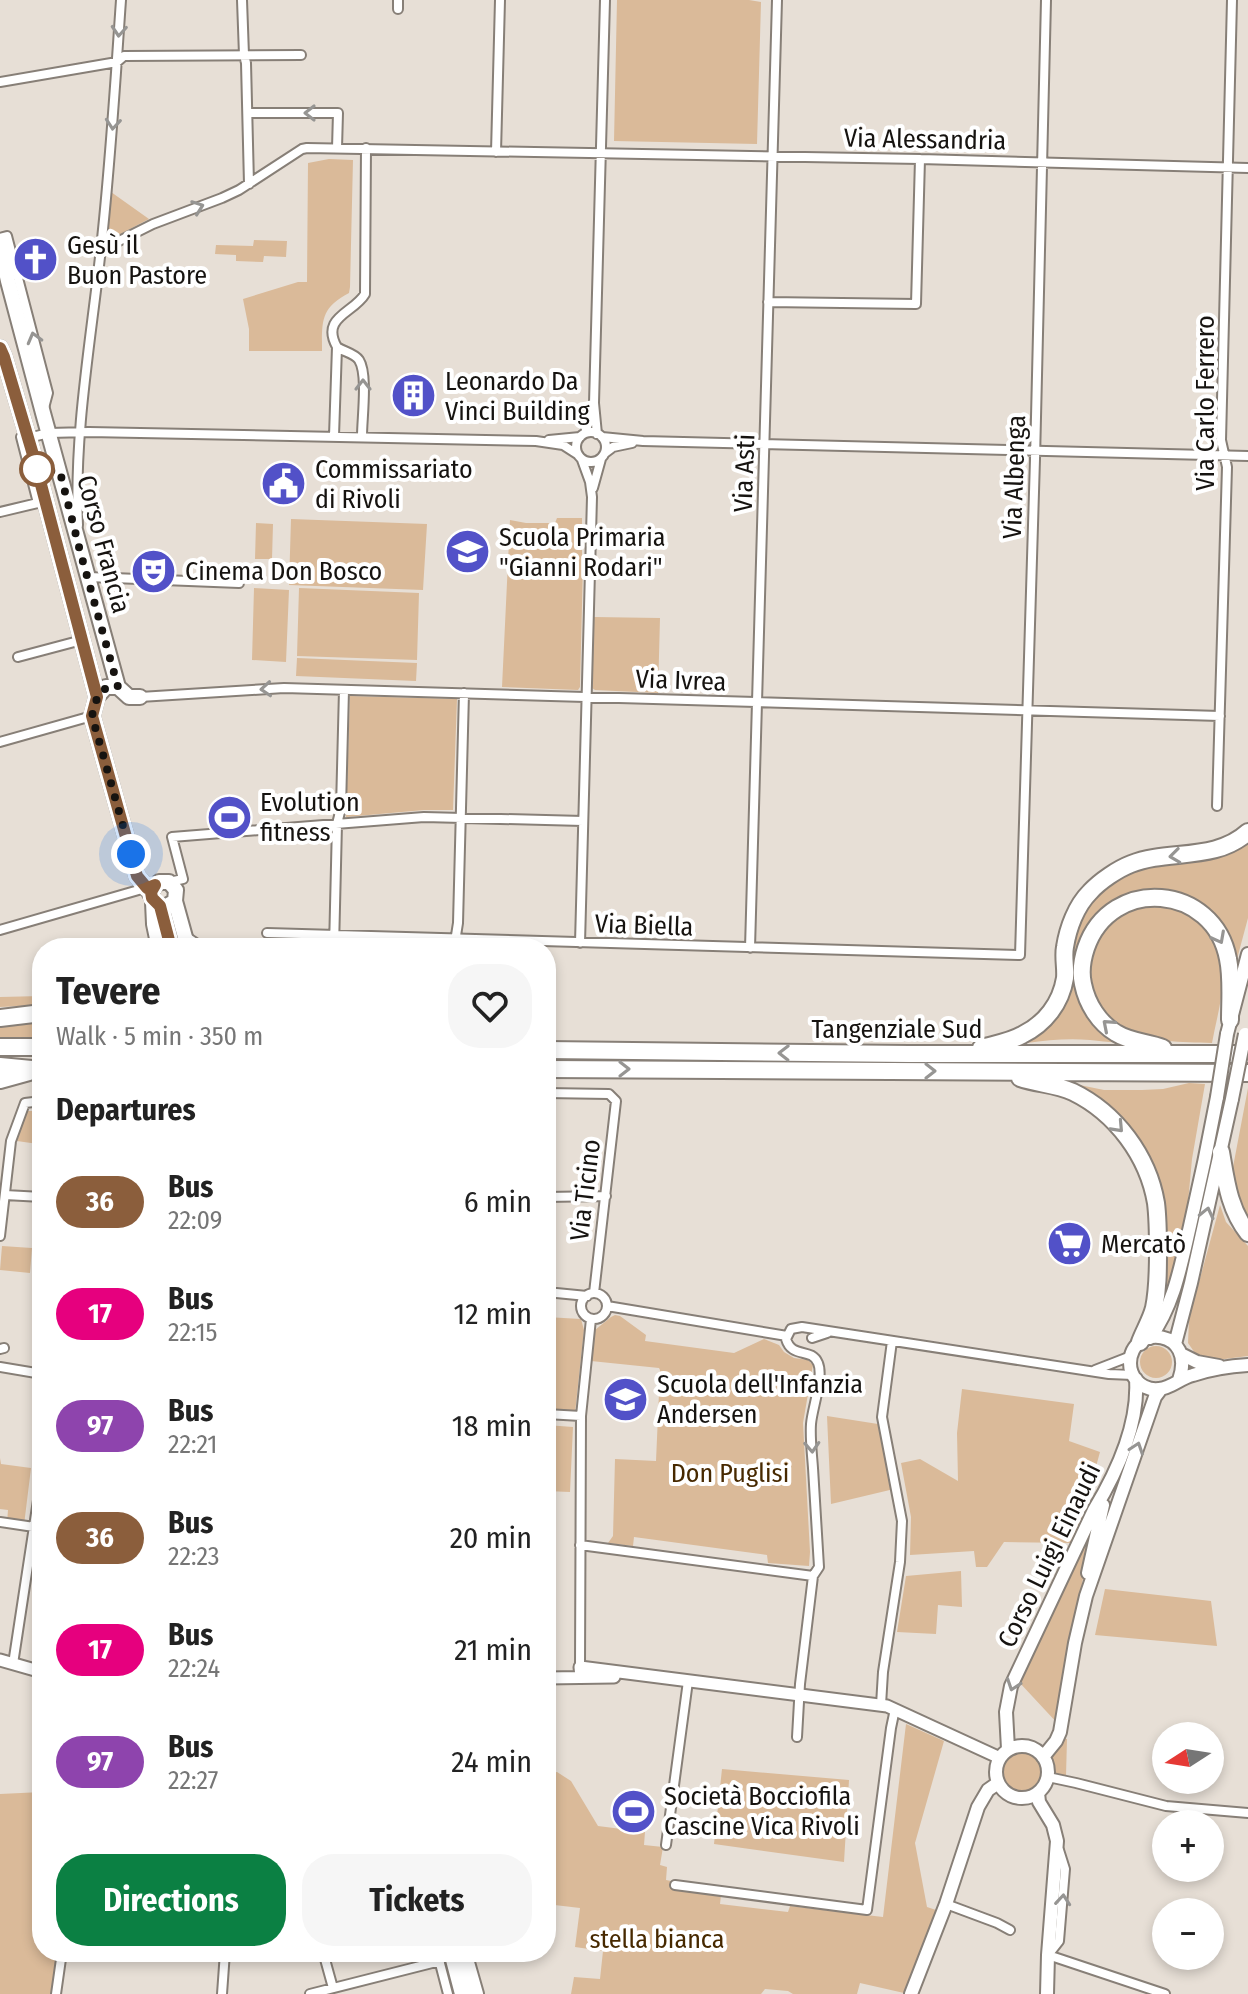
<!DOCTYPE html>
<meta charset="utf-8">
<style>
body{margin:0;font-family:"Fira Sans Condensed",sans-serif;background:#f6f6f6;color:#222;height:100vh;display:flex;flex-direction:column;font-size:30px;white-space:nowrap}
*{box-sizing:border-box;margin:0}
p{font-size:26px;color:#767676}
.icon{flex:none;width:44px;height:44px;fill:none;stroke:currentColor;stroke-width:2;stroke-linecap:round;stroke-linejoin:round}
.map{position:relative;flex:1;overflow:hidden}
.sheet{position:absolute;left:32px;top:938px;width:524px;height:1024px;display:flex;flex-direction:column;background:#fff;border-radius:32px;box-shadow:0 4px 12px #0003}
.sheet>*{flex:none}
.badge{padding:0 16px;border-radius:26px;font-size:28px;line-height:52px}
.needle{width:52px;rotate:258deg}
.fabs{position:absolute;left:1152px;top:1722px;display:grid;gap:16px}
.fabs a{display:grid;place-items:center;width:72px;height:72px;border-radius:50%;background:#fff;box-shadow:0 4px 12px #0003;font-size:40px}
.you{position:absolute;width:40px;height:40px;margin:-20px;border:6px solid #fff;border-radius:50%;background:#1a73e8;box-shadow:0 0 0 12px #1a73e833}
.map>.badge{position:absolute;translate:-50% -50%;box-shadow:0 0 0 4px #fff}
h2{padding:0 24px;font-size:30px;line-height:72px}
.round{display:grid;place-items:center;flex:none;width:84px;height:84px;border-radius:32px;background:#f6f6f6}
.overview{display:flex;align-items:center;justify-content:space-between;height:136px;padding:0 24px}
h1{font-size:38px;font-weight:700;line-height:60px}
.action{display:flex;gap:16px;margin-top:auto;padding:16px 24px}
.action a{flex:1;height:92px;border-radius:32px;background:#0b8043;color:#fff;font-size:32px;font-weight:700;line-height:92px;text-align:center}
.action a+a{background:#f6f6f6;color:#222}
ul{padding:0;list-style:none}
li{display:flex;align-items:center;gap:24px;height:112px;padding:0 24px}
li div{flex:1}
li b{display:block;font-size:30px}
li em{font-style:normal}
li .badge{min-width:88px;font-weight:700;text-align:center}
.map>svg:first-child{display:block}
.green{fill:#daba99}
.lines{fill:none;stroke-linecap:round;stroke-linejoin:round}
.minor-casing{stroke:#877f77;stroke-width:12}
.tertiary-casing{stroke:#877f77;stroke-width:15}
.secondary-casing{stroke:#877f77;stroke-width:16}
.primary-casing{stroke:#877f77;stroke-width:18}
.motorway-casing{stroke:#877f77;stroke-width:20}
.minor{stroke:#fff;stroke-width:8}
.tertiary{stroke:#fff;stroke-width:11}
.secondary{stroke:#fff;stroke-width:12}
.primary{stroke:#fff;stroke-width:14}
.motorway{stroke:#fff;stroke-width:16}
.secondary-bridge-casing{stroke:#877f77;stroke-width:16;stroke-linecap:butt}
.secondary-bridge{stroke:#fff;stroke-width:12}
.oneway{stroke:#969593}
.line-casing{stroke:#fff;stroke-width:18}
.line{stroke:#8b5e3c;stroke-width:12}
.walk{stroke:#161310;stroke-width:8;stroke-dasharray:0 14.4}
.stop-dot{fill:#fff;stroke:#8b5e3c;stroke-width:4}
.labels{text-anchor:middle;stroke-width:8;stroke-linejoin:round;paint-order:stroke}
.street-label{font-size:26px;fill:#161310;stroke:#fff}
.poi-label{font-size:26px;fill:#161310;stroke:#fff;text-anchor:start}
.park-label{font-size:26px;fill:#472900;stroke:#fff}
</style>
<div class="map">
<svg width="1248" height="1994" viewBox="0 0 1248 1994">
<rect width="100%" height="100%" fill="#e7dfd6"/>
<path class="green" d="M617,0H749L761,2L757,144L614,141Z
M329,159L353,160L350,287L349,293C320,308 322,322 322,351H249V329L243,299L298,282H307L308,163Z
M111,192L149,219L107,241Z
M254,240L287,241L286,257L264,256L263,262L236,261V255L215,254L216,245L253,246Z
M557,518H582V563L583,564L580,687L578,690L502,687L510,520L526,523H555Z
M291,519L427,524L423,590L289,585Z
M256,523L273,524L272,559H255Z
M254,588L289,590L286,662L252,660Z
M299,588L419,593L417,660L297,656Z
M594,617L660,618L658,693L595,690L592,688Z
M297,658L417,663L416,681L296,676Z
M350,696L457,699L453,810H424L346,817Z
M1248,838V918L1233,974L1195,904L1120,902L1078,978L1122,1042C1111,1043 1102,1041 1090,1040C1069,1038 1048,1040 1027,1043L1025,1041L1040,1032L1077,927C1092,899 1110,881 1139,868Z
M1150,905C1190,904 1222,934 1223,975C1223,998 1216,1021 1212,1043C1182,1042 1149,1043 1121,1028C1083,1008 1082,958 1106,926C1117,913 1134,909 1150,905Z
M42,996V1005L0,1007V997Z
M42,1019V1040H0V1024Z
M1065,1082L1104,1090H1142L1163,1089L1189,1083L1205,1084L1192,1159L1187,1213L1171,1281L1164,1299L1161,1297L1144,1156Z
M1248,1088V1222L1233,1184V1167Z
M27,1111H38L42,1114V1142L38,1144L17,1141Z
M1220,1205L1226,1222L1248,1246V1356L1217,1360L1197,1356L1188,1343L1189,1319Z
M2,1246L32,1248L30,1273L0,1270Z
M615,1315L620,1316L646,1335L645,1341L734,1353L764,1339L779,1345L784,1352L794,1358L808,1360L813,1365L803,1423L810,1552L809,1566L768,1563L767,1555L634,1537L633,1546L608,1543L613,1536L615,1459L656,1461L660,1370L659,1368L591,1361L595,1330L611,1317Z
M546,1317L581,1319L584,1330L575,1413L546,1409Z
M1140 1362a16 16 0 1 1 32 0a16 16 0 1 1-32 0Z
M962,1389L1074,1404L1069,1441L1100,1452L1082,1517L1073,1543L1004,1542L987,1567H976L974,1551L910,1555L911,1517L901,1463L920,1459L958,1481L957,1433Z
M827,1416L878,1424L894,1489L831,1504Z
M546,1425L573,1427L570,1492L546,1491Z
M0,1458L1,1464L31,1468L24,1525L7,1523L8,1510L0,1509Z
M1092,1530L1073,1633L1059,1725L1019,1682L1022,1663Z
M961,1571L962,1607L938,1605L936,1634L897,1632L906,1576Z
M1105,1589L1211,1601L1217,1646L1095,1635Z
M906,1724L944,1741L915,1843L927,1907L936,1910L904,1993L860,1983L857,1994H793L788,1991L765,1989L761,1994H571L574,1977L600,1979L603,1951L575,1947L580,1908L546,1904V1774L557,1772L571,1781L598,1826L645,1832L644,1845L663,1847L660,1865L667,1867L666,1880L682,1883V1890L721,1895L720,1904L788,1912L790,1906L883,1917Z
M1063,1738L1067,1739L1066,1776L1053,1774V1767L1049,1757L1058,1749Z
M1000 1772a22 22 0 1 1 44 0a22 22 0 1 1-44 0Z
M722,1769L849,1780L844,1862L714,1844Z
M42,1792V1952H56L52,1994H0V1794Z
M626,1792L644,1796L639,1828L621,1826Z"/>
<g class="lines">
<defs>
<path id="minor" d="M242,0L244,55L246,63L249,184
M398,9V0
M0,82L117,62L124,56L301,55
M248,113H338L337,148
M496,152L500,0
M0,238L7,236L48,393L44,408
M101,250L153,224L222,198L239,190L302,149L307,148L920,159L1248,168
M768,302L916,304L920,159
M337,347C344,352 354,353 359,360C368,374 362,418 362,436
M576 447a15 15 0 1 1 30 0a15 15 0 1 1-30 0Z
M585,433L593,408
M597,434L594,403L605,0
M334,436L337,347C320,317 354,313 365,294L366,148
M21,437L38,503
M602,437L643,441L1248,456
M28,438L49,433L89,432L536,441L563,445L577,454
M549,440L580,437
M605,453L613,447L632,443
M593,488L601,459
M0,512L42,502
M78,525C74,435 90,346 100,257C110,171 115,86 121,0
M88,577L239,583
M18,657L82,640
M140,697L284,688L1220,716
M0,742L92,716
M1217,806L1227,467L1221,440L1232,0
M169,882L183,879L172,837L424,817L583,821
M0,930L149,887
M267,933L1020,955L1035,459L1046,0
M580,943L592,497L590,482L582,460
M334,948L337,824L341,808L344,690
M454,948L458,923L464,693
M750,948L777,0
M546,1093L609,1094L616,1101L594,1293
M5,1195L42,1197
M546,1197L606,1196
M0,1236L11,1141L25,1103L42,1101
M546,1292L587,1296
M581 1306a13 13 0 1 1 26 0a13 13 0 1 1-26 0Z
M607,1306L787,1336
M812,1338L827,1333
M0,1349L4,1348
M0,1367L42,1374
M1095,1370L1131,1356
M546,1414L581,1416
M0,1522L34,1527
M580,1545L813,1576
M13,1664L42,1474
M580,1667L581,1416L591,1319
M881,1705L883,1672L900,1562L902,1521L882,1417L892,1341
M797,1737L800,1684L813,1576L819,1567C817,1534 815,1501 813,1468C812,1454 810,1438 811,1424C812,1409 824,1377 818,1363C811,1347 792,1359 786,1339L791,1329L802,1327L1109,1374L1133,1375
M1048,1777L1076,1783L1166,1806L1248,1813
M666,1845L688,1681
M1059,1850L1065,1869L1059,1941L1048,1955L1165,1994
M675,1885L867,1910L891,1728L895,1709
M946,1904L997,1923L1010,1930
M323,1952L333,1988
M437,1952L448,1994
M56,1994L62,1952
M222,1994L225,1952
M310,1994L440,1961"/>
<path id="tertiary" d="M0,1660L42,1672
M581,1677L580,1667L887,1706L1000,1758
M546,1678L614,1677"/>
<path id="secondary" d="M1227,1034L1248,954
M1150,1338C1174,1305 1181,1265 1190,1226C1200,1183 1209,1140 1217,1097
M1175,1344L1191,1283L1232,1099
M1181,1354L1197,1362L1219,1366
M1179,1380C1197,1329 1131,1323 1130,1363C1130,1369 1132,1375 1136,1380C1142,1387 1150,1390 1159,1389C1172,1388 1180,1378 1193,1375C1211,1369 1229,1366 1248,1365
M1088,1573L1103,1505
M996 1772a26 26 0 1 1 52 0a26 26 0 1 1-52 0Z
M1008,1749L1006,1712L1011,1686L1094,1510C1117,1472 1139,1424 1136,1379
M1043,1757L1056,1741L1060,1732L1075,1643L1086,1596L1155,1397L1161,1389
M1038,1793L1039,1802L1053,1825L1057,1841L1048,1955L1047,1994
M911,1994L946,1904L978,1807L988,1790L998,1783"/>
<path id="primary" d="M0,245L8,281L43,413L118,687
M0,348L4,357L34,458L97,697
M140,697H129L118,687H106L97,697L92,716L137,876L147,888L156,904L165,907L175,901
M152,898V889L159,882H169L176,890L175,901L188,948
M160,906L170,948
M451,1952L462,1994
M464,1952L476,1994"/>
<path id="motorway" d="M154,902L155,924L160,948
M187,942L196,948
M0,1018L42,1013
M0,1047H42
M981,1048C995,1044 1010,1042 1022,1035C1045,1024 1061,1003 1065,978C1066,968 1063,957 1065,947C1068,928 1076,906 1090,892C1100,881 1118,869 1131,864C1168,849 1215,862 1248,832
M1163,1048C1147,1042 1130,1042 1116,1033C1099,1023 1087,1004 1083,984C1080,971 1082,960 1086,948C1111,875 1214,884 1228,959C1232,978 1230,1000 1230,1020
M546,1050L909,1054H1248
M0,1066L42,1070
M546,1069L1248,1073
M1020,1078C1037,1084 1056,1084 1073,1092C1116,1113 1148,1156 1156,1203C1158,1219 1158,1236 1158,1252C1158,1271 1158,1289 1154,1308C1151,1320 1144,1331 1140,1342
M0,1080L29,1072
M1221,1152C1226,1181 1229,1209 1248,1233"/>
</defs>
<use href="#minor" class="minor-casing"/>
<use href="#tertiary" class="tertiary-casing"/>
<use href="#secondary" class="secondary-casing"/>
<use href="#primary" class="primary-casing"/>
<use href="#motorway" class="motorway-casing"/>
<use href="#minor" class="minor"/>
<use href="#tertiary" class="tertiary"/>
<use href="#secondary" class="secondary"/>
<use href="#primary" class="primary"/>
<use href="#motorway" class="motorway"/>
<defs>
<path id="secondary-bridge" d="M1217,1097L1227,1034
M1232,1099L1245,1034"/>
</defs>
<use href="#secondary-bridge" class="secondary-bridge-casing"/>
<use href="#secondary-bridge" class="secondary-bridge"/>
</g>
<defs><path id="oneway-chevron" d="M-2-3.5L2.5 0L-2 3.5" fill="none" stroke-width="1.6" stroke-linecap="round" stroke-linejoin="round" transform="scale(2)"/></defs>
<g class="oneway">
<use href="#oneway-chevron" transform="translate(119 31) rotate(94)"/>
<use href="#oneway-chevron" transform="translate(310 113) rotate(-180)"/>
<use href="#oneway-chevron" transform="translate(113 124) rotate(95)"/>
<use href="#oneway-chevron" transform="translate(198 207) rotate(-20)"/>
<use href="#oneway-chevron" transform="translate(34 338) rotate(-105)"/>
<use href="#oneway-chevron" transform="translate(363 385) rotate(-90)"/>
<use href="#oneway-chevron" transform="translate(266 689) rotate(176)"/>
<use href="#oneway-chevron" transform="translate(1175 856) rotate(173)"/>
<use href="#oneway-chevron" transform="translate(1219 938) rotate(62)"/>
<use href="#oneway-chevron" transform="translate(1108 1025) rotate(-139)"/>
<use href="#oneway-chevron" transform="translate(784 1053) rotate(-179)"/>
<use href="#oneway-chevron" transform="translate(624 1069)"/>
<use href="#oneway-chevron" transform="translate(930 1071)"/>
<use href="#oneway-chevron" transform="translate(1118 1127) rotate(47)"/>
<use href="#oneway-chevron" transform="translate(1207 1213) rotate(-77)"/>
<use href="#oneway-chevron" transform="translate(812 1447) rotate(87)"/>
<use href="#oneway-chevron" transform="translate(1137 1448) rotate(-71)"/>
<use href="#oneway-chevron" transform="translate(1013 1685) rotate(109)"/>
<use href="#oneway-chevron" transform="translate(1063 1900) rotate(-85)"/>
</g>
<g class="lines">
<defs>
<path id="line" d="M0,348L4,357L34,458L97,697L92,716L137,876L147,888L155,885L151,892L152,898L160,906L171,948"/>
</defs>
<use href="#line" class="line-casing"/>
<use href="#line" class="line"/>
<path class="walk" d="M37,469L60,472L80,551L118,687C98,685 96,700 92,716L131,854"/>
</g>
<defs>
<symbol id="church-disc" viewBox="-11 -11 22 22"><circle r="9.5" fill="#5251c8" stroke="#fff"/><path d="M-1.2-6h2.4v3.5h3.3v2.4h-3.3V6h-2.4V-.1h-3.3v-2.4h3.3Z" fill="#fff"/></symbol>
<symbol id="building-disc" viewBox="-11 -11 22 22"><circle r="9.5" fill="#5251c8" stroke="#fff"/><path d="M-4-6H4V6H1V3H-1V6H-4ZM-2.5-4.3h1.7v1.8h-1.7ZM.8-4.3h1.7v1.8H.8ZM-2.5-1h1.7V.8h-1.7ZM.8-1h1.7V.8H.8Z" fill="#fff"/></symbol>
<symbol id="civic-disc" viewBox="-11 -11 22 22"><circle r="9.5" fill="#5251c8" stroke="#fff"/><path d="M-.6-6.5H3V-4.5H.6V-3L4-1V1h2V6H-6V1h2V-1L-.6-3ZM-1.2 2.5V6h2.4V2.5Z" fill="#fff"/></symbol>
<symbol id="school-disc" viewBox="-11 -11 22 22"><circle r="9.5" fill="#5251c8" stroke="#fff"/><path d="M0-5L7-2L0 1L-7-2ZM-4 1L0 2.5L4 1V4Q0 6-4 4Z" fill="#fff"/></symbol>
<symbol id="theatre-disc" viewBox="-11 -11 22 22"><circle r="9.5" fill="#5251c8" stroke="#fff"/><path d="M-5-5.5Q0-4 5-5.5V0Q5 5 0 6Q-5 5-5 0ZM-3.3-2.5H-1v1.5H-3.3ZM1-2.5H3.3v1.5H1ZM-2.8 1Q0 5.5 2.8 1Z" fill="#fff"/></symbol>
<symbol id="stadium-disc" viewBox="-11 -11 22 22"><circle r="9.5" fill="#5251c8" stroke="#fff"/><path d="M0-5a6.5 5 0 1 0 0 10a6.5 5 0 1 0 0-10ZM-3.5-1.8h7v3.6h-7Z" fill="#fff"/></symbol>
<symbol id="supermarket-disc" viewBox="-11 -11 22 22"><circle r="9.5" fill="#5251c8" stroke="#fff"/><path d="M-6-5.5h2.5l.6 2H6L4.5 2H-2.5L-4.4-4H-6ZM-1.5 3.2a1.3 1.3 0 1 0 .1 0ZM3 3.2a1.3 1.3 0 1 0 .1 0Z" fill="#fff"/></symbol>
</defs>
<g fill-rule="evenodd">
<use href="#church-disc" x="10" y="234" width="51" height="51"/>
<use href="#building-disc" x="388" y="370" width="51" height="51"/>
<use href="#civic-disc" x="258" y="458" width="51" height="51"/>
<use href="#school-disc" x="442" y="526" width="51" height="51"/>
<use href="#theatre-disc" x="128" y="546" width="51" height="51"/>
<use href="#stadium-disc" x="204" y="792" width="51" height="51"/>
<use href="#supermarket-disc" x="1044" y="1218" width="51" height="51"/>
<use href="#school-disc" x="600" y="1374" width="51" height="51"/>
<use href="#stadium-disc" x="608" y="1786" width="51" height="51"/>
</g>
<circle class="stop-dot" cx="37" cy="469" r="16"/>
<g class="labels">
<g class="street-label">
<text transform="translate(925 139) rotate(1)" y="9">Via Alessandria</text>
<text transform="translate(1205 403) rotate(-90)" y="9">Via Carlo Ferrero</text>
<text transform="translate(744 473) rotate(-88)" y="9">Via Asti</text>
<text transform="translate(1014 477) rotate(-88)" y="9">Via Albenga</text>
<text transform="translate(104 544) rotate(75)" y="9">Corso Francia</text>
<text transform="translate(681 680) rotate(2)" y="9">Via Ivrea</text>
<text transform="translate(644 925) rotate(2)" y="9">Via Biella</text>
<text x="897" y="1038">Tangenziale Sud</text>
<text transform="translate(585 1190) rotate(-83)" y="9">Via Ticino</text>
<text transform="translate(1049 1555) rotate(-64)" y="9">Corso Luigi Einaudi</text>
</g>
<g class="poi-label">
<text x="67" y="254">Gesù il<tspan x="67" dy="30">Buon Pastore</tspan></text>
<text x="445" y="390">Leonardo Da<tspan x="445" dy="30">Vinci Building</tspan></text>
<text x="315" y="478">Commissariato<tspan x="315" dy="30">di Rivoli</tspan></text>
<text x="499" y="546">Scuola Primaria<tspan x="499" dy="30">"Gianni Rodari"</tspan></text>
<text x="185" y="580">Cinema Don Bosco</text>
<text x="260" y="811">Evolution<tspan x="260" dy="30">fitness</tspan></text>
<text x="1101" y="1253">Mercatò</text>
<text x="657" y="1393">Scuola dell'Infanzia<tspan x="657" dy="30">Andersen</tspan></text>
<text x="664" y="1805">Società Bocciofila<tspan x="664" dy="30">Cascine Vica Rivoli</tspan></text>
</g>
<g class="park-label">
<text x="730" y="1482">Don Puglisi</text>
<text x="657" y="1948">stella bianca</text>
</g>
</g>
</svg>
<div class="fabs">
<a><svg class="needle" viewBox="-14 -14 28 28"><path d="M0-13l5 13h-10z" fill="#e53935"/><path d="M0 13l5-13h-10z" fill="#767676"/></svg></a>
<a>+</a>
<a>−</a>
</div>
<div class="you" style="left:131px;top:854px"></div>
<section class="sheet">
<div class="overview"><div><h1>Tevere</h1><p>Walk · 5 min · 350 m</p></div><a class="round"><svg class="icon" aria-label="heart" viewBox="0 0 24 24"><path d="M12 20l-8-8c-3-5 5-10 8-4 3-6 11-1 8 4z"/></svg></a></div>
<h2>Departures</h2>
<ul>
<li><span class="badge" style="background:#8b5e3c;color:#fff">36</span><div><b>Bus</b><p>22:09</p></div><em>6 min</em></li>
<li><span class="badge" style="background:#e6007e;color:#fff">17</span><div><b>Bus</b><p>22:15</p></div><em>12 min</em></li>
<li><span class="badge" style="background:#8e44ad;color:#fff">97</span><div><b>Bus</b><p>22:21</p></div><em>18 min</em></li>
<li><span class="badge" style="background:#8b5e3c;color:#fff">36</span><div><b>Bus</b><p>22:23</p></div><em>20 min</em></li>
<li><span class="badge" style="background:#e6007e;color:#fff">17</span><div><b>Bus</b><p>22:24</p></div><em>21 min</em></li>
<li><span class="badge" style="background:#8e44ad;color:#fff">97</span><div><b>Bus</b><p>22:27</p></div><em>24 min</em></li>
</ul>
<div class="action"><a>Directions</a><a>Tickets</a></div>
</section>
</div>
